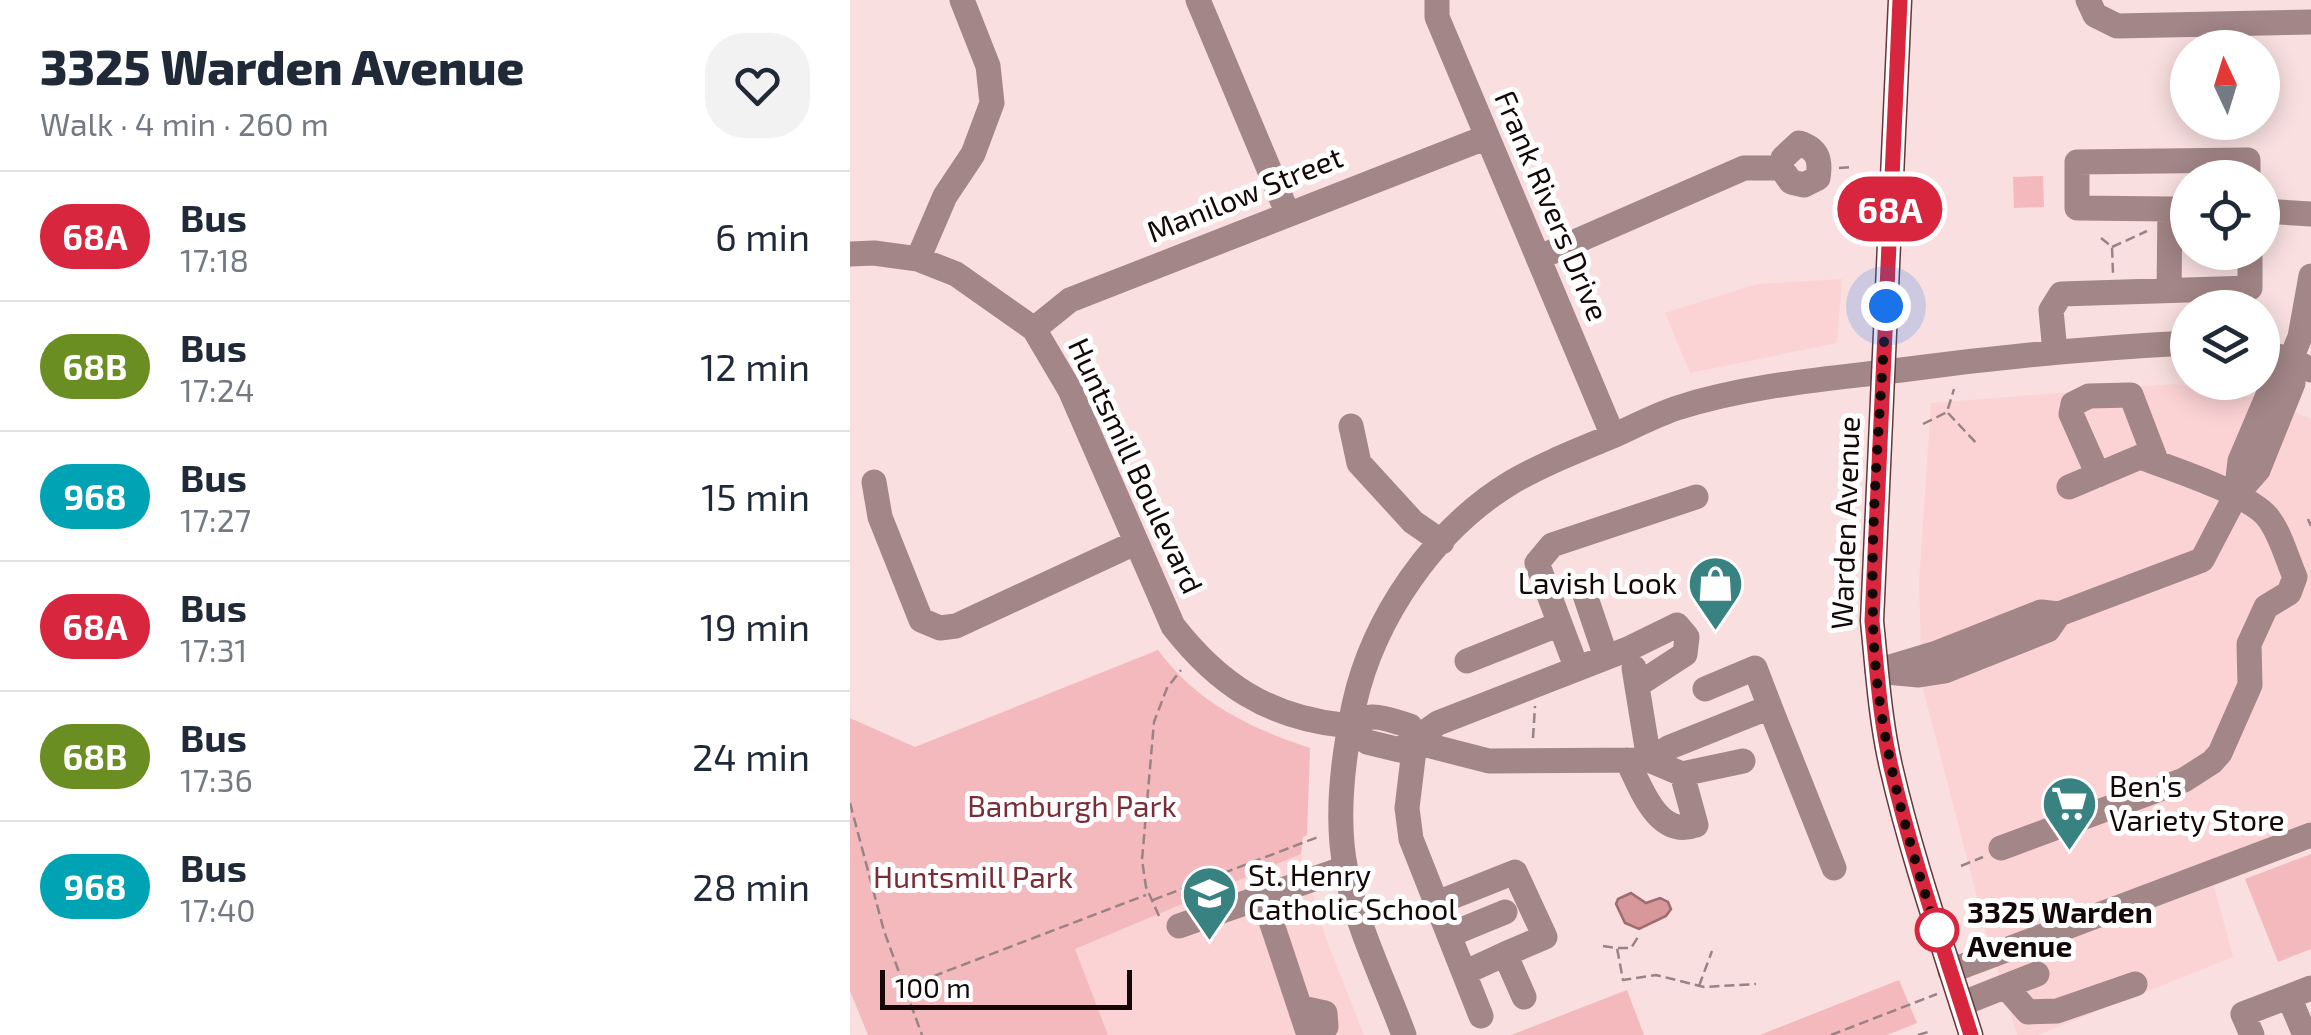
<!DOCTYPE html>
<meta charset="utf-8">
<style>
body{margin:0;font-family:"Exo 2",sans-serif;background:#f2f2f3;color:#1f2937;height:100vh;display:flex;flex-direction:column;font-size:38px;white-space:nowrap}
*{box-sizing:border-box;margin:0}
p{font-size:32px;color:#747a83}
.icon{flex:none;width:55px;height:55px;fill:none;stroke:currentColor;stroke-width:2;stroke-linecap:round;stroke-linejoin:round}
.map{position:relative;flex:1;overflow:hidden}
.side{display:flex;flex-direction:column;background:#fff;width:850px}
.side>*{flex:none}
.badge{padding:0 20px;border-radius:32px;font-size:35px;line-height:65px}
.needle{width:65px;rotate:356deg}
.fabs{position:absolute;left:1320px;top:30px;display:grid;gap:20px}
.fabs a{display:grid;place-items:center;width:110px;height:110px;border-radius:50%;background:#fff;box-shadow:0 5px 25px #0003;font-size:50px}
.scale{position:absolute;left:30px;bottom:25px;width:252px;box-sizing:border-box;padding-left:10px;border:5px solid #140708;border-top:0;font-size:28px;line-height:35px;white-space:nowrap;color:#140708;-webkit-text-stroke:8px #fff;paint-order:stroke}
.you{position:absolute;width:50px;height:50px;margin:-25px;border:8px solid #fff;border-radius:50%;background:#1a73e8;box-shadow:0 0 0 15px #1a73e833}
.map>.badge{position:absolute;translate:-50% -50%;box-shadow:0 0 0 5px #fff}
.round{display:grid;place-items:center;flex:none;width:105px;height:105px;border-radius:40px;background:#f2f2f3}
.headline{display:flex;align-items:center;justify-content:space-between;height:170px;padding:0 40px}
h1{font-size:48px;font-weight:800;line-height:75px}
ul{padding:0;list-style:none}
li{display:flex;align-items:center;gap:30px;height:130px;padding:0 40px;border-top:2px solid #e0e1e3}
li div{flex:1}
li b{display:block;font-size:38px}
li em{font-style:normal}
li .badge{min-width:110px;font-weight:700;text-align:center}
main{display:flex;flex:1;min-height:0}
.map>svg:first-child{display:block}
.built{fill:#fcd3d5}
.green{fill:#f3b9bc}
.water{fill:#d8979b;stroke:#9d6c6f;stroke-width:2.5}
.lines{fill:none;stroke-linecap:round;stroke-linejoin:round}
.path{stroke:#988485;stroke-width:2.5;stroke-dasharray:10 5;stroke-linecap:butt}
.minor{stroke:#a38687;stroke-width:25}
.major{stroke:#66373b;stroke-width:25}
.line-casing{stroke:#fff;stroke-width:22}
.line{stroke:#d7263d;stroke-width:15}
.walk{stroke:#140708;stroke-width:10;stroke-dasharray:0 18}
.stop-dot{fill:#fff;stroke:#d7263d;stroke-width:5}
.labels{text-anchor:middle;stroke-width:10;stroke-linejoin:round;paint-order:stroke}
.street-label{font-size:30px;fill:#140708;stroke:#fff}
.poi-label{font-size:30px;fill:#140708;stroke:#fff;text-anchor:start}
.park-label{font-size:30px;fill:#7b2d37;stroke:#fff}
.stop-label{font-size:30px;font-weight:bold;fill:#140708;stroke:#fff;text-anchor:start}
</style>
<main>
<section class="side">
<div class="headline"><div><h1>3325 Warden Avenue</h1><p>Walk · 4 min · 260 m</p></div><a class="round"><svg class="icon" aria-label="heart" viewBox="0 0 24 24"><path d="M12 20l-8-8c-3-5 5-10 8-4 3-6 11-1 8 4z"/></svg></a></div>
<ul>
<li><span class="badge" style="background:#d7263d;color:#fff">68A</span><div><b>Bus</b><p>17:18</p></div><em>6 min</em></li>
<li><span class="badge" style="background:#6b8e23;color:#fff">68B</span><div><b>Bus</b><p>17:24</p></div><em>12 min</em></li>
<li><span class="badge" style="background:#00a3b4;color:#fff">968</span><div><b>Bus</b><p>17:27</p></div><em>15 min</em></li>
<li><span class="badge" style="background:#d7263d;color:#fff">68A</span><div><b>Bus</b><p>17:31</p></div><em>19 min</em></li>
<li><span class="badge" style="background:#6b8e23;color:#fff">68B</span><div><b>Bus</b><p>17:36</p></div><em>24 min</em></li>
<li><span class="badge" style="background:#00a3b4;color:#fff">968</span><div><b>Bus</b><p>17:40</p></div><em>28 min</em></li>
</ul>
</section>
<div class="map">
<svg width="1461" height="1035" viewBox="0 0 1461 1035">
<rect width="100%" height="100%" fill="#f9dfe0"/>
<path class="built" d="M992,279L987,343L840,373L815,313L907,284Z
M1325,384L1412,398L1461,419V848L1364,886L1383,957L1188,1035H1167L1140,947L1072,685L1069,582L1081,403Z
M451,854L475,936L514,1035H258L224,949Z"/>
<path class="green" d="M1193,176L1194,207L1164,208L1163,177Z
M308,650C347,703 400,728 460,748L457,835L453,837L451,854L225,949L258,1035H18L0,991V718L65,747Z
M1461,854V949L1428,962L1395,879Z
M1049,980L1067,1023L1037,1035H910Z
M777,990L794,1035H661Z"/>
<path class="water" d="M781,893L796,903L810,898L818,902L821,909L816,916L789,929L775,923L766,904L768,899Z"/>
<g class="lines">
<path class="path" d="M989,168L1002,167
M1251,238L1262,247L1263,273
M1262,247L1297,231
M1098,413L1128,445
M1073,424L1097,412L1104,389
M1458,519L1461,526
M683,738L685,706
M0,803L34,931L72,1035
M1111,866L1133,857
M303,900L468,837
M309,916L296,887L292,860L304,722L317,688L331,670
M753,946L767,948L773,980L806,975L854,987L906,984
M768,948H781L790,934
M849,986L862,951
M55,987L296,895
M981,1035L1087,994
M1068,1035L1078,1032"/>
<path class="minor" d="M348,0L437,212
M587,0V17L763,436
M1238,0L1245,15L1267,26L1461,22
M1320,209L1227,208V162L1398,160V178
M1412,211L1461,214
M0,254L24,253L68,259L106,274L184,329L220,390L323,626C368,684 418,717 492,725C504,726 511,718 522,717C533,716 549,723 560,726L565,742L557,808L561,839L631,1016
M688,258L894,168H931L941,182L954,185L968,178C971,160 968,149 949,143L933,158L931,168
M68,259L95,196L123,154L142,103L138,66L112,0
M1319,290L1320,209H1338
M184,329L220,300L637,137
M1205,352L1201,310L1211,294L1400,288V252
M1412,353L1441,359L1461,370
M501,426L509,463L563,522L592,542
M1248,475L1221,414L1223,404L1239,396L1281,395L1307,463
M24,482L30,517L71,620L90,628L106,626L285,543
M1386,495L1390,461L1427,374L1441,359L1450,337L1461,276
M735,595L756,657
M617,661L710,624
M784,668L799,760
M727,669L687,563L702,545L846,497
M1027,671L1087,653L1191,612L1209,614L1352,560L1386,495L1408,470L1443,383L1441,359
M1036,672L1069,675L1095,671L1198,630L1209,614
M855,689L905,668L920,707
M499,726L517,742L550,750L588,723L778,649L827,625L837,637L835,654L789,684
M565,742L639,761L799,760L832,774L893,761
M777,760C791,787 807,839 846,825L832,774
M799,760L820,747L920,707L984,868
M1151,848L1334,780L1362,762L1370,753L1400,685L1399,644L1416,607L1439,593L1445,577C1437,559 1431,535 1419,519C1403,495 1320,468 1290,457L1219,487
M413,897L457,1029L466,1035
M587,903L665,872L695,937L655,954
M329,926L495,868
M599,935L655,912
M1100,971L1461,835
M614,973L655,954L674,997
M1156,987L1178,1012L1207,1011L1285,984
M1439,997L1455,1035
M1111,1004L1187,974
M452,1008L475,1013L476,1027L467,1035
M554,1035C534,981 507,927 496,871C485,819 493,757 504,705C523,618 584,529 662,482C695,463 729,450 765,435C785,426 806,415 827,408C898,385 977,379 1051,370C1146,357 1242,348 1338,343
M1402,1035L1393,1014L1461,988"/>
<path class="major" d="M1050,0L1022,621C1027,670 1030,719 1041,767C1062,858 1093,946 1121,1035"/>
</g>
<g class="lines">
<defs>
<path id="line" d="M1050,0L1022,621C1027,670 1030,719 1041,767C1062,858 1093,946 1121,1035"/>
</defs>
<use href="#line" class="line-casing"/>
<use href="#line" class="line"/>
<path class="walk" d="M1036,306C1031,410 1020,516 1023,620C1025,729 1057,838 1090,941L1087,930"/>
</g>
<defs>
<symbol id="shop-pin" viewBox="-11 -11 22 30"><path d="M0 17L-7.5 6A9.5 9.5 0 1 1 7.5 6Z" fill="#398282" stroke="#fff"/><path d="M-5-2.5h2.3a2.7 3.5 0 0 1 5.4 0H5L5.5 6h-11ZM-1.5-2.5h3a1.5 2.3 0 0 0-3 0Z" fill="#fff"/></symbol>
<symbol id="supermarket-pin" viewBox="-11 -11 22 30"><path d="M0 17L-7.5 6A9.5 9.5 0 1 1 7.5 6Z" fill="#398282" stroke="#fff"/><path d="M-6-5.5h2.5l.6 2H6L4.5 2H-2.5L-4.4-4H-6ZM-1.5 3.2a1.3 1.3 0 1 0 .1 0ZM3 3.2a1.3 1.3 0 1 0 .1 0Z" fill="#fff"/></symbol>
<symbol id="school-pin" viewBox="-11 -11 22 30"><path d="M0 17L-7.5 6A9.5 9.5 0 1 1 7.5 6Z" fill="#398282" stroke="#fff"/><path d="M0-5L7-2L0 1L-7-2ZM-4 1L0 2.5L4 1V4Q0 6-4 4Z" fill="#fff"/></symbol>
</defs>
<g fill-rule="evenodd">
<use href="#shop-pin" x="834" y="552" width="63" height="86"/>
<use href="#supermarket-pin" x="1188" y="772" width="63" height="86"/>
<use href="#school-pin" x="328" y="862" width="63" height="86"/>
</g>
<circle class="stop-dot" cx="1087" cy="930" r="20"/>
<g class="labels">
<g class="street-label">
<text transform="translate(395 195) rotate(-22)" y="10">Manilow Street</text>
<text transform="translate(701 206) rotate(67)" y="10">Frank Rivers Drive</text>
<text transform="translate(285 466) rotate(65)" y="10">Huntsmill Boulevard</text>
<text transform="translate(996 523) rotate(-88)" y="10">Warden Avenue</text>
</g>
<g class="poi-label">
<text x="827" y="594" text-anchor="end">Lavish Look</text>
<text x="1259" y="797">Ben's<tspan x="1259" dy="34">Variety Store</tspan></text>
<text x="398" y="886">St. Henry<tspan x="398" dy="34">Catholic School</tspan></text>
</g>
<g class="park-label">
<text x="222" y="817">Bamburgh Park</text>
<text x="123" y="888">Huntsmill Park</text>
</g>
<g class="stop-label">
<text x="1117" y="923">3325 Warden<tspan x="1117" dy="34">Avenue</tspan></text>
</g>
</g>
</svg>
<div class="fabs">
<a><svg class="needle" viewBox="-14 -14 28 28"><path d="M0-13l5 13h-10z" fill="#e53935"/><path d="M0 13l5-13h-10z" fill="#747a83"/></svg></a>
<a><svg class="icon" aria-label="locate" viewBox="0 0 24 24"><circle cx="12" cy="12" r="6"/><path d="M12 2v4M12 18v4M2 12h4M18 12h4"/></svg></a>
<a><svg class="icon" aria-label="layers" viewBox="0 0 24 24"><path d="M12 4l9 5-9 5-9-5zM3 14l9 5 9-5"/></svg></a>
</div>
<div class="scale">100 m</div>
<div class="you" style="left:1036px;top:306px"></div>
<b class="badge" style="left:1040px;top:209px;background:#d7263d;color:#fff">68A</b>
</div>
</main>
